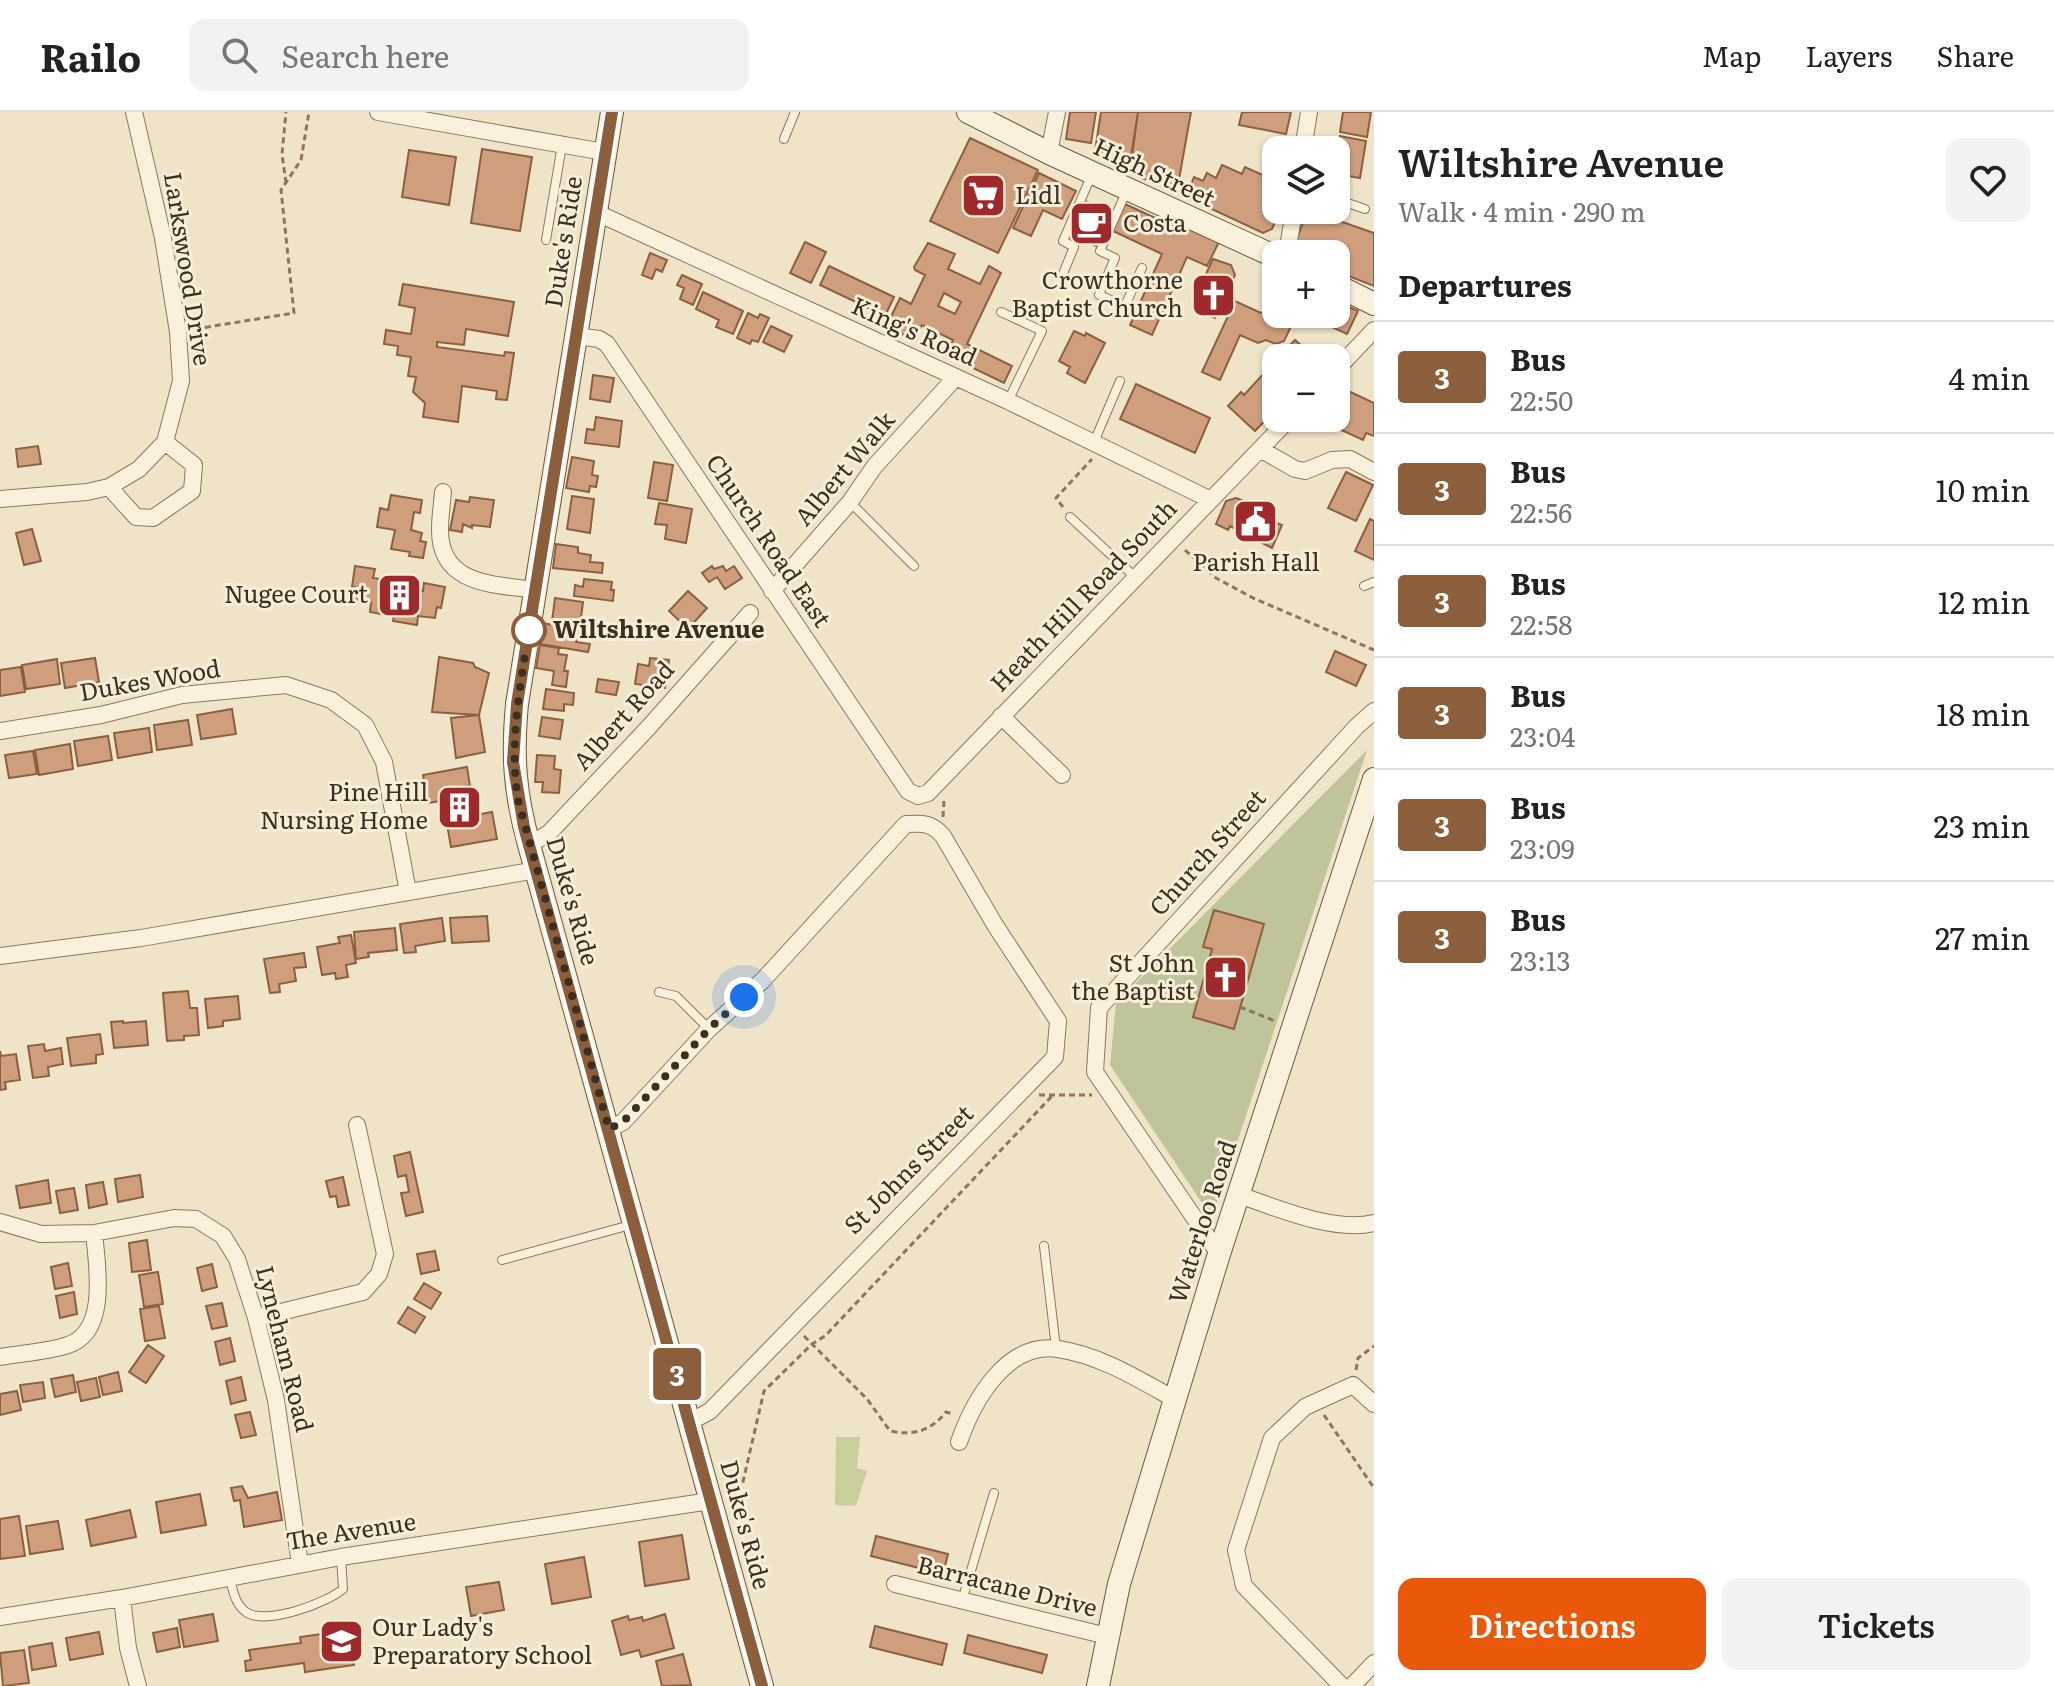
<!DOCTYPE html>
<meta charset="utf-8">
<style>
body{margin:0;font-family:Literata,serif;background:#f2f2f2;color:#222;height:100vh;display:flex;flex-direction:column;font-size:30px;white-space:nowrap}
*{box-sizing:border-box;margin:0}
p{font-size:26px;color:#767676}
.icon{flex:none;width:44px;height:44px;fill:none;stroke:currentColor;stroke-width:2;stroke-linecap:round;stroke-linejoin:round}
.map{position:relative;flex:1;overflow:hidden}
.details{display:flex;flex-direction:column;background:#fff;width:680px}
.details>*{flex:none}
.badge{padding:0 16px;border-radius:6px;font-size:28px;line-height:52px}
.tools{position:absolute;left:1262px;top:24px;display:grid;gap:16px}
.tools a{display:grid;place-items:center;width:88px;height:88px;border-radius:16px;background:#fff;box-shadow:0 2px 6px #0004;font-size:40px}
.you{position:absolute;width:40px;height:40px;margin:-20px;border:6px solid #fff;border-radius:50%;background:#1a73e8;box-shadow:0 0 0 12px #1a73e833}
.map>.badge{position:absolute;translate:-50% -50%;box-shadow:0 0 0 4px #fff}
h2{padding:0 24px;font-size:30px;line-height:72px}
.round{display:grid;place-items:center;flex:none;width:84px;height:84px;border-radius:16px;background:#f2f2f2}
.overview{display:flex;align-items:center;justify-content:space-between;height:136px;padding:0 24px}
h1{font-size:38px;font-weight:600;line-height:60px}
.primary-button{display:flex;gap:16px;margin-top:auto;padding:16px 24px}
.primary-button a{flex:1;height:92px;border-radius:16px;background:#ea580c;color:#fff;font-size:32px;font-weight:600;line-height:92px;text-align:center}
.primary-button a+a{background:#f2f2f2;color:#222}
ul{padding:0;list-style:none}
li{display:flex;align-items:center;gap:24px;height:112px;padding:0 24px;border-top:2px solid #e0e0e0}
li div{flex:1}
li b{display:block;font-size:30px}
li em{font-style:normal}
li .badge{min-width:88px;font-weight:700;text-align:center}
header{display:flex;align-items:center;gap:48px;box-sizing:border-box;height:112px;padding:0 40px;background:#fff;border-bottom:2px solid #e0e0e0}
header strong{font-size:38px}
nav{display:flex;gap:44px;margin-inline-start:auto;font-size:28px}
.search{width:560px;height:72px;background:#f2f2f2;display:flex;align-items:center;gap:20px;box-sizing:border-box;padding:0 28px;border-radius:16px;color:#767676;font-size:30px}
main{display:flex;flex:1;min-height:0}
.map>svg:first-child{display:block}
.green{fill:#c9cf9b}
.cemetery{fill:#bfc49a}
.building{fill:#cf9f7d;stroke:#8d5f41;stroke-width:2;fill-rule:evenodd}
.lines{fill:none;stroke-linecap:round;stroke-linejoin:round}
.lane-casing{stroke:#8d765c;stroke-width:10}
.street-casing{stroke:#8d765c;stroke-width:18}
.secondary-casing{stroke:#6f573f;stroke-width:24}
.path{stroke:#8d765c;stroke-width:3;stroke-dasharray:6 4;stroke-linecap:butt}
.lane{stroke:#faf1dc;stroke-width:8}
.street{stroke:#faf1dc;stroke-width:16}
.secondary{stroke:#faf1dc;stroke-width:22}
.line-casing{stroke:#fff;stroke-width:18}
.line{stroke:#8b5e3c;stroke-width:12}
.walk{stroke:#3d2e20;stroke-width:8;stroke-dasharray:0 14.4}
.stop-dot{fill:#fff;stroke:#8b5e3c;stroke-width:4}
.labels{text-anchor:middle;stroke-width:6;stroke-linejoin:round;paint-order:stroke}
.street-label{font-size:24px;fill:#3d2e20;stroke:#f7eed8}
.poi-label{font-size:24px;fill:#3d2e20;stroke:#f7eed8;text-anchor:end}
.stop-label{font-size:24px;font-weight:bold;fill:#3d2e20;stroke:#f7eed8;text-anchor:start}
</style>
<header>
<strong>Railo</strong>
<div class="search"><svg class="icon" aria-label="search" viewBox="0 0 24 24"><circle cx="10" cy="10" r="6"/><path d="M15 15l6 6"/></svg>Search here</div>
<nav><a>Map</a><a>Layers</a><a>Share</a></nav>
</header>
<main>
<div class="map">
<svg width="1374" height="1574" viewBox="0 0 1374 1574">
<rect width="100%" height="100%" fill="#f0e4c8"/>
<path class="green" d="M836,1325H860L857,1356L867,1359L856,1394L835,1393Z"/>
<path class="cemetery" d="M1367,638L1212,1106L1110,953L1116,891Z"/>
<path class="building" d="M1070,0H1096L1091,31L1066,27Z
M1101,0H1138L1132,44L1095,39Z
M1138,0H1191L1178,73L1143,67L1145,60L1129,57Z
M1242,0H1291L1286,22L1239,13Z
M1343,0H1371L1367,25L1340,20Z
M1340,24L1366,29L1360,66L1336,62Z
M970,26L1038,58L998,141L930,109Z
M482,37L532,45L520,119L471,111Z
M409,38L456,45L449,93L402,85Z
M1222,53L1242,62L1245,55L1265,64L1263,69L1266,70L1267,66L1276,70V98L1279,101L1272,117L1263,121L1186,85L1194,65L1203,69L1207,61L1216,66Z
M1039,61L1076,79L1062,107L1043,98L1031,124L1013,116Z
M1085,89L1113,102L1098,135L1070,122Z
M1125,92L1177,116L1178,112L1219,130L1207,154L1187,145L1152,223L1130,213L1162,142L1113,119Z
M1308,98L1374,121V174L1336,159V142H1291Z
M805,130L826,140L811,171L790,161Z
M928,131L955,142L948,157L980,172L989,154L1001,161L967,232L1012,254L1004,271L946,243L953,228L922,213L915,228L886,215L900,186L911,192L925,163L915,158L914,155ZM944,181L961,190L955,202L938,194Z
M650,141L667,148L662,160L656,157L652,167L642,163Z
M1213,147L1231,153L1235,163L1215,206L1197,198L1208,168L1204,166Z
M829,154L894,185L885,204L820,173Z
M682,163L702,172L693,193L680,187L684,176L677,173Z
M403,172L514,190L508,224L466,217L464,233L437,230V235L504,244L505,240L514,241L507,288L496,287L497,279L462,274L458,310L423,305L425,291L413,280L416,265L408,264L411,245L397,243L398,234L384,232L386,218L411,222L415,196L399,193Z
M703,180L743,199L733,222L716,215L719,208L696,197Z
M1276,188V202H1297L1284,229L1276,232L1266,228L1258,231L1240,223L1220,268L1202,260L1235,189L1261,201L1271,197Z
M1336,189L1358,199L1347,222L1304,202H1336Z
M748,201L758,206L760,202L769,206L758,230L752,228L750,232L737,226Z
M771,214L792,224L784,240L763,230Z
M1074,219L1085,224L1086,221L1105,231L1085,271L1067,261L1070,255L1059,249Z
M1295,228L1315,246H1278Z
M1276,248V297L1255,319L1228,294L1241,280L1244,283Z
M593,263L614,266L610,290L590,287Z
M1136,272L1210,306L1195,341L1120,307Z
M1342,276L1374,291V324L1366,321L1363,328L1326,311L1328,306H1336V290Z
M596,305L622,309L619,335L585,331L587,317L594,318Z
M38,334L41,352L18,355L16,337Z
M572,345L594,349L592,363L598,364L596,375L590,374L589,380L566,376Z
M654,350L673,353L667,389L648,386Z
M1346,360L1373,373L1356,409L1328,396Z
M391,383L422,388L420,401L414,400L411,418L422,421L420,429L426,430L423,446L409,444L410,440L391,437L395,418L377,415L380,396L388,398Z
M572,384L594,387L590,421L567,417Z
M470,385L494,388L490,415L472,413V416L463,412L462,420L450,418L456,388L469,390Z
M1236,386L1246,390V399L1282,413L1272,436L1230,414L1228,418L1216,412L1226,389Z
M659,391L692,397L686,431L665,427L667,413L655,412Z
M1370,407L1374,409V448L1355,439Z
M32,417L41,449L24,453L16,421Z
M556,432L578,435V441L591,443L590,450L603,451L602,461L553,456Z
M355,454L375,457L373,466L399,470V475L423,479L424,471L445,475L441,496L437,495L435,506L418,504L417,513L393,509L396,492L392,504L370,500L371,490L353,487L355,475H352Z
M712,454L714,457L723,454L726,459L734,454L742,466L725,477L717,465L709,470L702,461Z
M584,467L612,470L611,478H614L613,489L574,484L575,473L583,475Z
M688,479L707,496L688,517L669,499Z
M555,486L583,490L580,513L552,509Z
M543,511L578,518L576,530L590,532L588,540L540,532Z
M540,533L559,536L558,542L567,543L564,559H568L566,575L552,573L554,559L536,556Z
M1335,539L1366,553L1356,574L1326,560Z
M439,545L473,551L475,555L489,561L479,603L432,600Z
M95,546L99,570L65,576L61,551Z
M650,546L669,548L665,576L635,572L638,552L649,554Z
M57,547L60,572L26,577L22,553Z
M21,555L25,580L0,584V558Z
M598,567L619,570L616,583L596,580Z
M546,577L574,581L573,593L564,592V599L543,597Z
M232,597L236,622L201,627L197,603Z
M479,603L485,640L456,646L451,606Z
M542,605L563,608L560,627L539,624Z
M188,608L192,633L157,638L154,613Z
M149,616L152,640L118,646L114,621Z
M108,624L112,648L78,654L74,629Z
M70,632L73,657L39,663L35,638Z
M33,639L37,662L9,666L5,643Z
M537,643L555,644L554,657L561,658L559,681L542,680L543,670H535Z
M467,655L470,674L460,675L462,683L472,681L476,703L492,700L497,727L451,735L444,695H441L440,689L428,691L423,663Z
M1214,798L1264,812L1234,917L1193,905L1212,837L1203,835Z
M487,804L489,829L452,831L450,806Z
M442,806L445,829L415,834L416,840L404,841L400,812Z
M395,816L397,838L368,841L369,845L356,847L354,820Z
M351,823L356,851L346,853L348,865L336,867L335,861L322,863L317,835L340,831L338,825Z
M304,841L306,855L294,856L296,869L279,872L280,880L270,881L264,847Z
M188,879L190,896H197L199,923L184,924V928L167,929L163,881Z
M238,884L240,907L223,909V914L208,916L205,887Z
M123,909V911L146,909L148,933L114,936L111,910Z
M100,922L103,942L96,943V951L71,954L67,926Z
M44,932L45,939L61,936L63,952L48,955L49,964L33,966L28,934Z
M0,939L1,944L16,942L20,968L5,970L6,977L0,978Z
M410,1040L423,1100L406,1104L401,1081L409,1080L406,1063L398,1065L394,1044Z
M140,1063L143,1085L118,1090L115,1067Z
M343,1065L349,1093L338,1095L336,1084L330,1085L326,1069Z
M48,1068L51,1091L20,1096L16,1074Z
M103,1070L107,1092L89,1096L86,1073Z
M74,1076L78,1098L60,1101L56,1079Z
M147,1128L151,1158L132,1160L129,1131Z
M435,1139L439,1158L421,1162L417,1142Z
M68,1151L72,1174L55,1177L51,1155Z
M212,1152L217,1175L202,1179L197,1156Z
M158,1160L163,1192L144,1195L139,1163Z
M424,1171L441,1181L431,1197L414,1187Z
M74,1180L77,1202L60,1206L56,1184Z
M222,1191L227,1214L212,1217L206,1194Z
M159,1194L165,1226L145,1229L140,1197Z
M408,1195L425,1205L415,1221L398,1211Z
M230,1226L235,1249L220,1253L215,1230Z
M148,1233L164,1244L146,1271L129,1260Z
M118,1260L122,1279L103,1283L99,1265Z
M73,1263L76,1280L55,1285L51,1267Z
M241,1265L246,1288L231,1292L226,1269Z
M96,1266L100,1285L81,1289L77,1270Z
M43,1270L45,1286L23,1290L20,1273Z
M17,1279L21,1298L0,1303V1282Z
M250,1300L256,1323L241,1326L235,1303Z
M242,1374L248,1386L277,1380L282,1408L244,1415L240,1388L234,1389L231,1376Z
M200,1382L206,1413L161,1421L156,1390Z
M130,1398L136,1425L91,1434L86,1408Z
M19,1404L25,1444L0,1447V1407Z
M58,1409L63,1437L30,1442L26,1414Z
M682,1423L689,1467L645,1474L639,1430Z
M876,1424L948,1442L943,1462L871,1444Z
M584,1445L591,1485L552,1492L545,1452Z
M499,1470L504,1498L471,1504L466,1475Z
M213,1502L218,1529L184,1535L179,1508Z
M665,1502L674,1536L641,1545L639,1538L621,1543L612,1509L628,1504L629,1508L642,1505L643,1509Z
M875,1514L947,1532L942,1553L870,1535Z
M177,1516L180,1535L157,1540L153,1521Z
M350,1518L354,1553L305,1560L304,1551L246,1559L245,1549L251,1548L249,1538L301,1531L300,1525Z
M99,1520L103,1542L70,1548L66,1526Z
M968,1523L1047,1543L1042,1561L964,1541Z
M52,1531L56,1554L32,1558L29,1535Z
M24,1538L29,1571L3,1574L0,1541Z
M683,1542L691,1573L662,1574L656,1549Z"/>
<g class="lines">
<defs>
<path id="lane" d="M784,27L795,0
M1127,78L1100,139L1115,146L1099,183L1125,194L1142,156
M1336,87L1365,97
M546,128L562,33
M1062,164L1074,135L1063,129L1092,62
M1001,200L1042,219L1008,289
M1094,330L1120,269
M850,390L914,454
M1070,405L1135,465
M1364,474L1374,470
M659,880L676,884L709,917
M1044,1134L1056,1236
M502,1148L634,1112
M230,1466C233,1479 235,1492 246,1500C265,1514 327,1491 343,1477L341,1445
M962,1489L994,1381"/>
<path id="street" d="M378,0L604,40
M1303,38L1309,0
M1049,41L1057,0
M595,100L1008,289L1211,388
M1287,142L1294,98
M576,224L599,227L607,232L908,679L918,684L928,681L1290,306
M1336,258L1374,218
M1260,337L1295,357L1305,359L1332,348L1350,347L1374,360
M109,375L136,405L153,406L192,379L194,353L165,330
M443,380C442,392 440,405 440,418C440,474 495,472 535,478
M0,387L87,380L109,375L139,357L165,330L181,269L178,220L163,126L134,0
M772,479L850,390L874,355L955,266
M1001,604L1062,663
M0,619L101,603L182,583L286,573L331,588L365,613L384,650L408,780
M529,733L549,721L648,616L750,501
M0,844L141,826L537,758
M609,1017L623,1010L709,917L762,869L906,712C923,711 932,711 943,724L995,813L1058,909L1055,945L710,1299L690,1310
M1239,1083C1277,1096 1335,1121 1374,1111
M0,1110L41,1122L94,1121L174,1106L196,1107L223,1124L237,1147L256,1206L276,1288L300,1452
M1219,1142L1095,960L1099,896L1357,614L1374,599
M256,1206L363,1180L379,1162L385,1142L357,1013
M0,1245C22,1241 47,1240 68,1233C109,1220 97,1153 94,1121
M959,1330C973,1290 1006,1229 1058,1237C1100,1243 1140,1268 1176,1288
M895,1472L1107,1524
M122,1486L128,1536L138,1574
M0,1505L122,1486L341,1445L710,1389
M1342,1574L1244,1474L1236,1438L1272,1326L1305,1295L1353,1273L1374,1292
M1352,1574L1374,1551"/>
<path id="secondary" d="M612,0L517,592C512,646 515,681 529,733L762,1574
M968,0L1049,41L1276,145
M1336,173L1374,192
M1098,1574L1119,1472L1219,1142L1374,667"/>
</defs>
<use href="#lane" class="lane-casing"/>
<use href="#street" class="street-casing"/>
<use href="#secondary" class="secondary-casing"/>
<path class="path" d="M286,71L282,42L286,0
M195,217L294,201L281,78L301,48L309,0
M1063,395L1056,386L1092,347
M1185,438L1216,466L1253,486L1374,538
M943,705L944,688
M1240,895L1275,909
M1039,983H1092
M804,1224L867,1287L890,1319C913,1324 931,1319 946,1300L953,1302
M1356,1258L1358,1246L1374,1234
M1324,1303L1374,1376
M726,1378L742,1374L764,1279L812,1232L825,1224L1053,983"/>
<use href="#lane" class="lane"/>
<use href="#street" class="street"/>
<use href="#secondary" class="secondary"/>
</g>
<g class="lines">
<defs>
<path id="line" d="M612,0L517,592L513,650L524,715L762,1574"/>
</defs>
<use href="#line" class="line-casing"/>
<use href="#line" class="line"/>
<path class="walk" d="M529,518C520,575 509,630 518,688L609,1017L623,1010L709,917L744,885"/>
</g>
<defs>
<symbol id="supermarket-square" viewBox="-11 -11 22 22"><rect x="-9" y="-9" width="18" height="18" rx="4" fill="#9e2a2b" stroke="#f7eed8"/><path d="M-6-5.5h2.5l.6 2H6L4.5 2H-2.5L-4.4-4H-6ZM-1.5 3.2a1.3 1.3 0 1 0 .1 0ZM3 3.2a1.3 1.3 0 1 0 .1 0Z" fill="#fff"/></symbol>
<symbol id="cafe-square" viewBox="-11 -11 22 22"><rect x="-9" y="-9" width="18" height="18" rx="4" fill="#9e2a2b" stroke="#f7eed8"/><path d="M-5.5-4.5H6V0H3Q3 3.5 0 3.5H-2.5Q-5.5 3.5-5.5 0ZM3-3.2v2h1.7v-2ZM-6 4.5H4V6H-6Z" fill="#fff"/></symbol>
<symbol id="church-square" viewBox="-11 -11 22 22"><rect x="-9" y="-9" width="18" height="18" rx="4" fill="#9e2a2b" stroke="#f7eed8"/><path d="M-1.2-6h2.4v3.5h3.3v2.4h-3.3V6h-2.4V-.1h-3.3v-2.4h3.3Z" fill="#fff"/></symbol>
<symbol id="civic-square" viewBox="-11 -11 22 22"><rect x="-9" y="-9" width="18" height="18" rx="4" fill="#9e2a2b" stroke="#f7eed8"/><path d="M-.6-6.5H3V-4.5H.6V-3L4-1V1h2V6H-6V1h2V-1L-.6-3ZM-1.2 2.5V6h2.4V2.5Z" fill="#fff"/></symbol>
<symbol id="building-square" viewBox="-11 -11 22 22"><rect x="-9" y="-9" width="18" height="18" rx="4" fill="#9e2a2b" stroke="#f7eed8"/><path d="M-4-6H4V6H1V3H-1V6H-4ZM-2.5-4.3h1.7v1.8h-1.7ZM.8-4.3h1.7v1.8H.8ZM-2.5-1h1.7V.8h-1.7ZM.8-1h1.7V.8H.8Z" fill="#fff"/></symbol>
<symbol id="school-square" viewBox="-11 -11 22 22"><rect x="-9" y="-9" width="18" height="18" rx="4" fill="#9e2a2b" stroke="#f7eed8"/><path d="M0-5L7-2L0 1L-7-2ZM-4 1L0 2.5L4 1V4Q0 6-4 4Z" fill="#fff"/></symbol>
</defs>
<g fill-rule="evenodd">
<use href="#supermarket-square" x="958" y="58" width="51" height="51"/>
<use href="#cafe-square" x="1066" y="86" width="51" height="51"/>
<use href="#church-square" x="1188" y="158" width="51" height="51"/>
<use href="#civic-square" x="1230" y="384" width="51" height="51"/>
<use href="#building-square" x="374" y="458" width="51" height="51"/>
<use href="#building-square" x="434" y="670" width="51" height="51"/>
<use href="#church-square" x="1200" y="840" width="51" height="51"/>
<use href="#school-square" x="316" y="1504" width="51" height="51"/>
</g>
<circle class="stop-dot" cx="529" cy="518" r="16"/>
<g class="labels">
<g class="street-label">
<text transform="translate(1154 61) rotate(25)" y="8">High Street</text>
<text transform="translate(564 130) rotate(-81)" y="8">Duke's Ride</text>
<text transform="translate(187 157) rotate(81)" y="8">Larkswood Drive</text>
<text transform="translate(914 220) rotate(24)" y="8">King's Road</text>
<text transform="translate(845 357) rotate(-50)" y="8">Albert Walk</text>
<text transform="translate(768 429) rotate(56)" y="8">Church Road East</text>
<text transform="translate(1084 484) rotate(-46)" y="8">Heath Hill Road South</text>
<text transform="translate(150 569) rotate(-10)" y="8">Dukes Wood</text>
<text transform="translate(624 604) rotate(-48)" y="8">Albert Road</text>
<text transform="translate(1208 741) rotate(-48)" y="8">Church Street</text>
<text transform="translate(572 789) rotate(74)" y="8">Duke's Ride</text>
<text transform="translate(909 1058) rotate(-45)" y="8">St Johns Street</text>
<text transform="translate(1203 1110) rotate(-72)" y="8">Waterloo Road</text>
<text transform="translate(284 1237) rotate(76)" y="8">Lyneham Road</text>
<text transform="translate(745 1413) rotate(75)" y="8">Duke's Ride</text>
<text transform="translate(351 1420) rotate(-9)" y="8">The Avenue</text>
<text transform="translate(1007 1475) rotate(14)" y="8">Barracane Drive</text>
</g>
<g class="poi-label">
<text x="1015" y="92" text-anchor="start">Lidl</text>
<text x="1123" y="120" text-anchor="start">Costa</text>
<text x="1183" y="177">Crowthorne<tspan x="1183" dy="28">Baptist Church</tspan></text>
<text x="1256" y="459" text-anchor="middle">Parish Hall</text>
<text x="368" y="491">Nugee Court</text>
<text x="428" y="689">Pine Hill<tspan x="428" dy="28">Nursing Home</tspan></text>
<text x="1195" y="860">St John<tspan x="1195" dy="28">the Baptist</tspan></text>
<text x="372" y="1524" text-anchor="start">Our Lady's<tspan x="372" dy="28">Preparatory School</tspan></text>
</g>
<g class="stop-label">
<text x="553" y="526">Wiltshire Avenue</text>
</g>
</g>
</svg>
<div class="tools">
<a><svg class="icon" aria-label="layers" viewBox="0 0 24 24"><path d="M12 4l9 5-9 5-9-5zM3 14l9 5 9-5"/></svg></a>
<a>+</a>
<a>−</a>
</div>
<div class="you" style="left:744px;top:885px"></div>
<b class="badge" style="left:677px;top:1262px;background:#8b5e3c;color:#fff">3</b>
</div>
<section class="details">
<div class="overview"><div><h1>Wiltshire Avenue</h1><p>Walk · 4 min · 290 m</p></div><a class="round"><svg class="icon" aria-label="heart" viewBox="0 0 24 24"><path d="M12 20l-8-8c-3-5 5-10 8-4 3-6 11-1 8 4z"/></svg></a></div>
<h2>Departures</h2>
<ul>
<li><span class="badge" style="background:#8b5e3c;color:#fff">3</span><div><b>Bus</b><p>22:50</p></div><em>4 min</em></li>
<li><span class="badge" style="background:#8b5e3c;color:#fff">3</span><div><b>Bus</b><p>22:56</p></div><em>10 min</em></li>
<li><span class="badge" style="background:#8b5e3c;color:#fff">3</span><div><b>Bus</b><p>22:58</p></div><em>12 min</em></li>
<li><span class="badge" style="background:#8b5e3c;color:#fff">3</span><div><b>Bus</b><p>23:04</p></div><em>18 min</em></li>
<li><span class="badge" style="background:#8b5e3c;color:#fff">3</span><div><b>Bus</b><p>23:09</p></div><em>23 min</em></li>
<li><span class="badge" style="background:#8b5e3c;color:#fff">3</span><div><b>Bus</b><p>23:13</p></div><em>27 min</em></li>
</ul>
<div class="primary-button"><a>Directions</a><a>Tickets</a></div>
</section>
</main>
